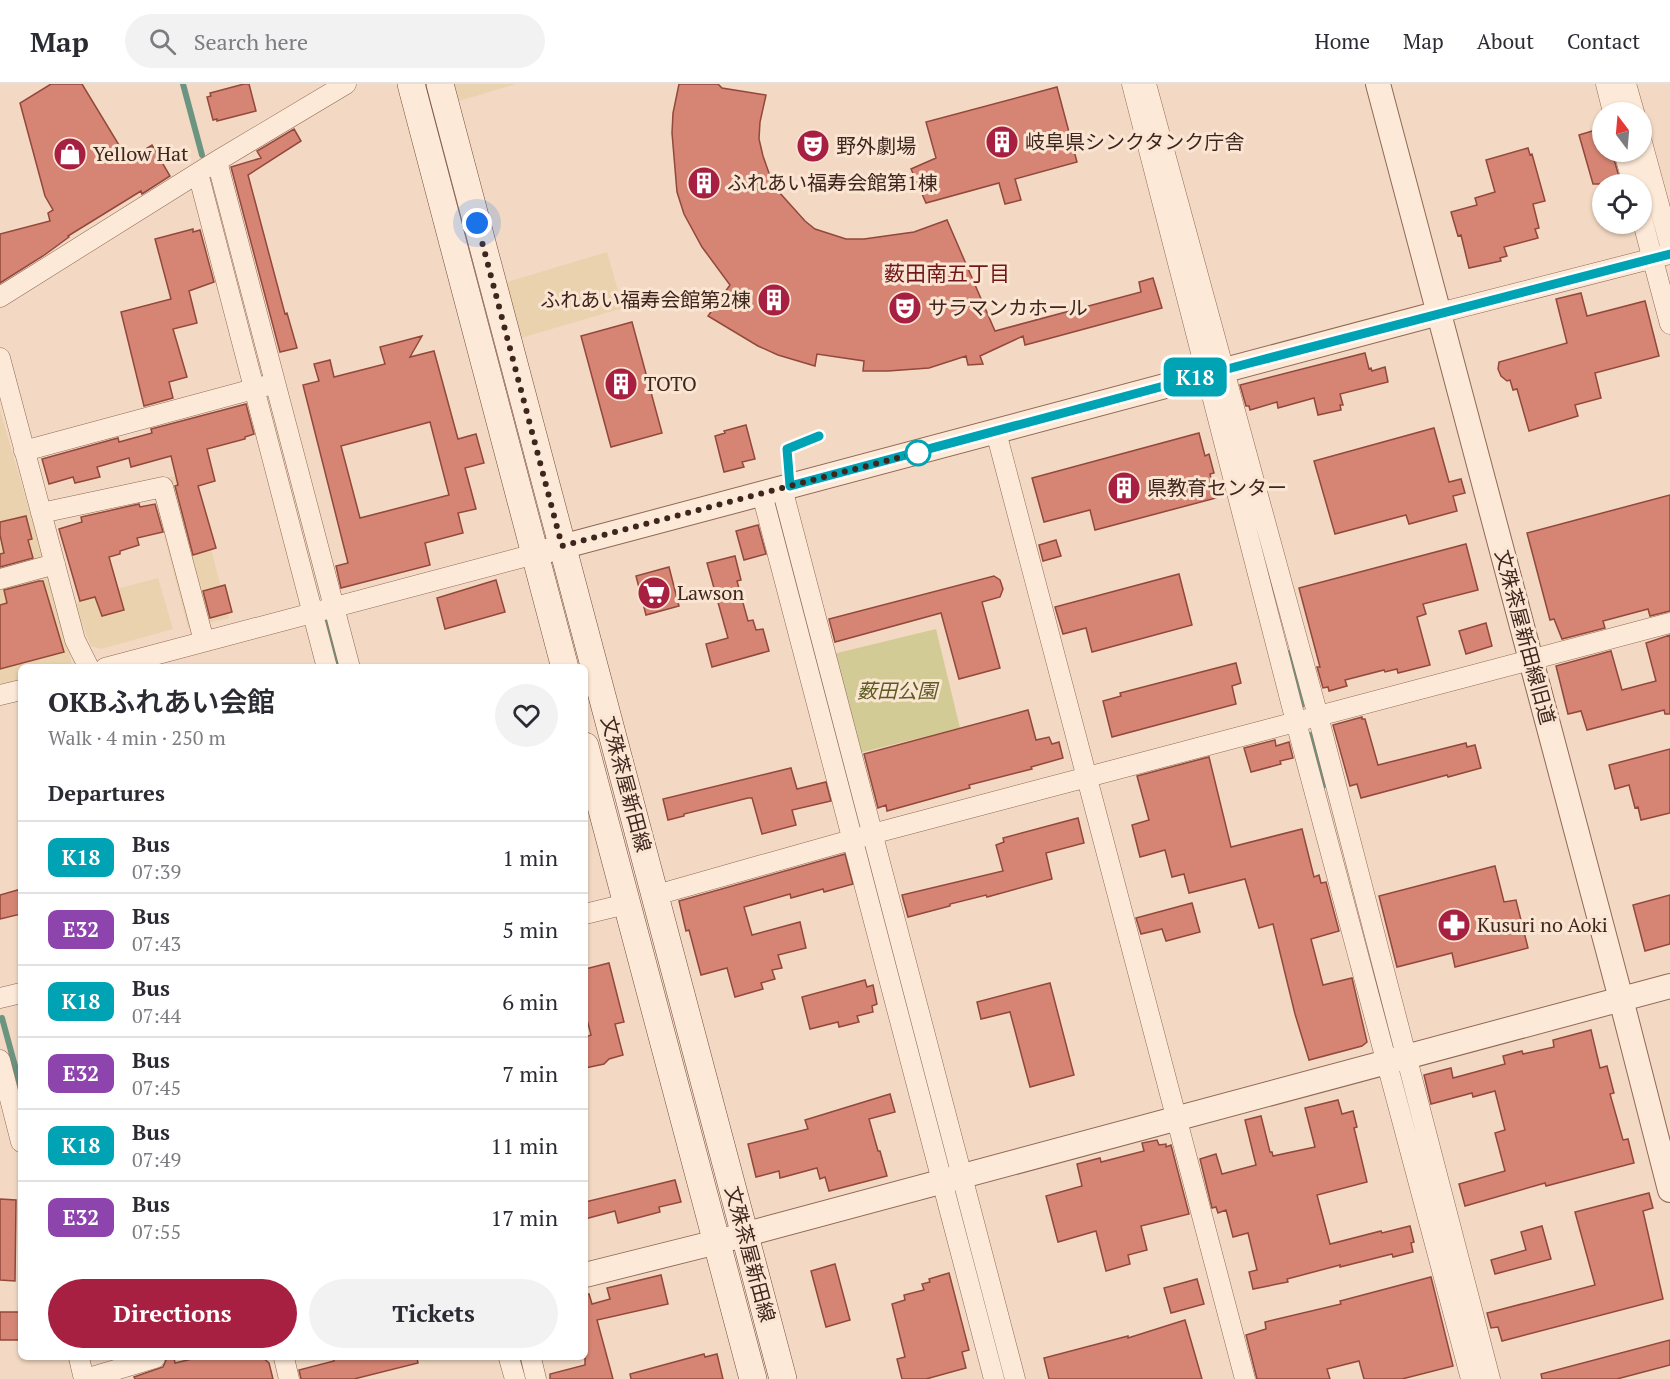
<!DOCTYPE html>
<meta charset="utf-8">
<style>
body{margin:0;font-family:"PT Serif","Noto Sans JP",serif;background:#f2f2f3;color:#2b2b33;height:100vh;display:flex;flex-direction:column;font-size:22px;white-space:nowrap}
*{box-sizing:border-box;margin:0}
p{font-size:20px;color:#7c7c81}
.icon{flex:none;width:33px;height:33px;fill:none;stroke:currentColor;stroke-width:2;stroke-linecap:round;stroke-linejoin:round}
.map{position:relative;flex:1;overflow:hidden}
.side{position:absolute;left:18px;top:580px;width:570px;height:696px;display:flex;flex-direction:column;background:#fff;border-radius:9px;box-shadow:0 2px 4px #0004}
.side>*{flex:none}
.badge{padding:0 12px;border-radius:9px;font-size:21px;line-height:39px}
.needle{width:39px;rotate:344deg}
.tools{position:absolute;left:1592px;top:18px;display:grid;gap:12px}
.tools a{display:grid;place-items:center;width:60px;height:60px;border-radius:50%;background:#fff;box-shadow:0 2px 4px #0004;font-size:30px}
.you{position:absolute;width:30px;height:30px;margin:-15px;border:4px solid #fff;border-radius:50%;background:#1a73e8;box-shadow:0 0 0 9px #1a73e833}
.map>.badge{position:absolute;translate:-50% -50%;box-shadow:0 0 0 3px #fff}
h2{padding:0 30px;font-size:22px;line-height:54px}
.round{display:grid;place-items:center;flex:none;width:63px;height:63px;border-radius:32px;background:#f2f2f3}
.summary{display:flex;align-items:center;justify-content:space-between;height:102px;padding:0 30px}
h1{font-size:28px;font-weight:600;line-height:45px}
.action{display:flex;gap:12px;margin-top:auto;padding:12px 30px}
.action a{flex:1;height:69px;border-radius:36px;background:#a71f41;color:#fff;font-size:24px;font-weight:600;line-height:69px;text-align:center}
.action a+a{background:#f2f2f3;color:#2b2b33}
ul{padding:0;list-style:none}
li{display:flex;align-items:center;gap:18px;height:72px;padding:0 30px;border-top:2px solid #e1e1e2}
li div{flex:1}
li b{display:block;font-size:22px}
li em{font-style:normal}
li .badge{min-width:66px;font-weight:700;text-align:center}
header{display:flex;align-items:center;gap:36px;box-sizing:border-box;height:84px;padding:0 30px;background:#fff;border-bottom:2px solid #e1e1e2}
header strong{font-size:28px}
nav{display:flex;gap:33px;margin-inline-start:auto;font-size:21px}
.search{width:420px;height:54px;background:#f2f2f3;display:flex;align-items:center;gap:15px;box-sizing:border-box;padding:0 21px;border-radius:33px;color:#7c7c81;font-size:22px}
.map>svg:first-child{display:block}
.farmland{fill:#ead2af}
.green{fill:#d3cb95}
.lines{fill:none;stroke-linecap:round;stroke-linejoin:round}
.stream{stroke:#6b9581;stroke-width:6}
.building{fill:#d68574;stroke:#92483a;stroke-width:1.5;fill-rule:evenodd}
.minor-casing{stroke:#906857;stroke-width:21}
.tertiary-casing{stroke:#906857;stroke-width:26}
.secondary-casing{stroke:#72493a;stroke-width:28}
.minor{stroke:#fde9d7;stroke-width:20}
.tertiary{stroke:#fde9d7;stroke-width:24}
.secondary{stroke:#fde9d7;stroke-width:27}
.line-casing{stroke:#fff;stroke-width:14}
.line{stroke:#00a3b4;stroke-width:9}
.walk{stroke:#3e251d;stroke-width:6;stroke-dasharray:0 10.8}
.stop-dot{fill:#fff;stroke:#00a3b4;stroke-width:3}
.labels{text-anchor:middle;stroke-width:6;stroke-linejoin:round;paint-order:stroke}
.poi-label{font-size:20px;fill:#3e251d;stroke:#fae5d3;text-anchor:start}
.street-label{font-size:20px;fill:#3e251d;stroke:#fae5d3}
.park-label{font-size:20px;font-style:italic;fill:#5c5d21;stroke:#fae5d3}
.neighbourhood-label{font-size:21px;fill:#701719;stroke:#fae5d3}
</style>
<header>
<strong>Map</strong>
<div class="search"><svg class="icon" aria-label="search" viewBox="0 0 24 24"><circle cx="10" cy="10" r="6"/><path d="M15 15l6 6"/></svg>Search here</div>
<nav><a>Home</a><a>Map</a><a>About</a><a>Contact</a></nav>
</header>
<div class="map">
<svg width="1670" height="1295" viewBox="0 0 1670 1295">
<rect width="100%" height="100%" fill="#f3d9c3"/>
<path class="farmland" d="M454,0H516L459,17Z
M607,168L623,224L521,254L507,198Z
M0,326L68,560L72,582L21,584V596L0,601Z
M191,388L229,534L188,544L150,398Z
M158,494L173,545L101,565L91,562L75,523L79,515Z"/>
<path class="green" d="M936,545L960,644L859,669L833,570Z"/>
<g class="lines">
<path class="stream" d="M183,0L202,71
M1616,0L1624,28
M1641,94L1651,134
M326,535L339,584
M1288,569L1302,621
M1310,651L1323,702
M890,857L947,1074
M2,934L21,1004
M520,1274L526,1295"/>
</g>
<path class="building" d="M51,0H82L128,76L152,61L170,92L142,110L141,107L68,152L69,153L43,172L0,199V150L50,137L48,129L53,126L45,112L20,19Z
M244,0H249L256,27L217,37V35L213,36L207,13L211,12L210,9Z
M679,0H718L722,4L766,11L760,38L759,55L763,72L770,92L779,108L805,137L815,145L846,155H864L914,148L947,136L995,247L1141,208L1139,198L1153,194L1162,224L1025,261L1023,252L980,272L983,280L968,281L966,272L929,284L888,287H863L864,277L817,270L815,282L778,271L758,262L708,232L730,201L702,163L684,130L677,108L672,49L673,29Z
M1057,3L1077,78L1015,95L1021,116L1005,120L999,99L926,119L911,85L936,74L926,38Z
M1602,44V68H1612L1621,100H1593L1579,51Z
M294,45L301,57L248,91L285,230L287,229L297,264L280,268L231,83L261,74L257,67Z
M1528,64L1530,71L1532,70L1545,117L1533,120L1539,144L1535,145L1538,154L1504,163L1507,172L1500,174L1501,177L1469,184L1461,151L1458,152L1451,128L1477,121L1475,114L1495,108L1486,76Z
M193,145V148L200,146L214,198L189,207L197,239L173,245L187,293L169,298L173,314L144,322L121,228L171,215L155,155Z
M1581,209L1587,232L1645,217L1659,272L1595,289L1601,314L1575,321L1578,332L1529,347L1517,305L1513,306L1510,296L1507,297L1501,292L1498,285L1499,278L1567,259L1556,215Z
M632,238L662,349L611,363L581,252Z
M422,252L410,273L434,267L458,355L476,350L484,379L465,384L476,425L458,429L463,449L425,459L430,481L341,504L336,482L348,479L303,301L319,297L314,280L330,276L334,293L385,280L380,263ZM430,338L449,411L360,434L341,362Z
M1365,269L1369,285L1371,284L1372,287L1385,283L1388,298L1340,310L1343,321H1340L1341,326L1318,331L1314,314L1278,324L1277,318L1250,326L1249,322H1246L1240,301Z
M246,320L254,350L245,353V355L207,365L215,397L198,402L216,464L193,471L175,402L178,401L171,372L131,383L129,374L97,383L100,393L75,399L73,393L49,400L42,375L118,354L119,358L152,349L151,345Z
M746,341L755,375L742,378L744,383L724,388L715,352L725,349L724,347Z
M1434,344L1449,398L1461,395L1465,409L1453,412L1457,427L1409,440L1406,431L1335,450L1314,377Z
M1199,349L1205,372L1209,370L1214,389L1210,390L1216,414L1095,446L1090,426L1044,438L1032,394Z
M1670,411V527L1650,532L1648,525L1603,537L1605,544L1562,555L1554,535L1550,536L1527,449Z
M139,420L140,423L155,420L163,448L137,454L139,461L120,467V470L109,473L124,526L102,532L95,513L80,517L59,445L82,438L81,433Z
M26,432L32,455L28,456L33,474L0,483V470L4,469L0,451V438Z
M758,441L766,470L744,476L736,447Z
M1056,456L1061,472L1043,477L1039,461Z
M1466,460L1478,506L1423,520L1426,530L1417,533L1430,581L1398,589L1397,585L1385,588L1384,586L1345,596L1347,602L1329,607L1328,603L1323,604L1317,583H1320L1299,504Z
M735,472L741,496L737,497L748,537L753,536L756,546L763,545L769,567L712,583L706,560L728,554L707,479Z
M669,483L679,522L646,531L636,492Z
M1179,490L1192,541L1092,568L1086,544L1063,550L1055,523Z
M994,492L1000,496L1003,505L1000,513L982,518L1000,584L959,595L941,529L835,558L829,535Z
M496,496L505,528L445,545L437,514Z
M39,497H43L64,568L0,585V521L7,519L4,506Z
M225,501L232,528L210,534L203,507Z
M1486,539L1492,562L1466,570L1459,547Z
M1670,551V630H1665L1664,626L1587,646L1581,627L1568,630L1556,582L1611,567L1622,606L1656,597L1646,559Z
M1236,579L1241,599L1232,602L1236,620L1112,653L1103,617L1121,612L1120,609Z
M1028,626L1036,656L1049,653L1052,660L1059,658L1063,674L1031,683L1032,685L969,701L970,704L887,727L886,721L878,724L864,670Z
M1362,633V635H1365L1378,681L1466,659L1467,663L1475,661L1481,684L1448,693L1447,691L1361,714L1357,700L1350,702L1333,641Z
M1275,656L1276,662L1289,658L1293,674L1280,677L1281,680L1251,688L1244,664Z
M1670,665V729L1641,736L1638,723L1635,724L1629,701L1615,705L1609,681Z
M1209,673L1231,763L1302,745L1314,793L1319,791L1321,799L1326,798L1339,847L1311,855L1323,901L1352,894L1367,958L1362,962L1309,976L1295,930L1273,840L1259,844L1245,795L1189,809L1184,790L1172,793L1165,766L1140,773L1132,741L1149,736L1137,692Z
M791,684L797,705L826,698L831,717L792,726L796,741L762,750L752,714H748L684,730V732L668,736L663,715Z
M1078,734L1084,759L1046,769L1052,795L987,813L986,811L950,820V822L908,833L902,811L1003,787L996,761L1004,758L1003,754Z
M845,770L853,800L824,808L823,805L791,814L790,810L744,823L752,851L800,838L806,864L778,871L782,884L772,886L775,895L761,899L763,905L735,913L727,884L701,891L689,846L686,847L679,817Z
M1495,782L1504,818L1516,816L1528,864L1455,883L1452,869L1397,883L1379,812Z
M21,805V830L0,835V811Z
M1670,811V860L1645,867L1633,821Z
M1192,819L1200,848L1166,857L1162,845L1141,850L1136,834Z
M609,879L624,938L615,940L623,971L609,975L604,980L585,984V953L591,951L585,928V885Z
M865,896L867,903L873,901L877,920L872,922L873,928L857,932L859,938L839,943L838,938L810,945L802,913Z
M1050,899L1074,991L1030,1003L1010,928L981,935L977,918Z
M1591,946L1600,984L1607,982L1614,1009L1610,1010L1623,1056L1628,1055L1634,1079L1546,1102L1545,1099L1465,1122L1459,1100L1505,1087L1495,1049L1505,1046L1495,1007L1473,1013L1472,1009L1431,1020L1424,991L1451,984L1453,994L1505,980L1503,972L1522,967L1523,970L1554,963L1553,956Z
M890,1010L895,1028L869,1035L878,1067H880L887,1092L829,1107L825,1093L820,1095L817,1084L780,1094L779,1087L756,1093L748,1060L808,1045L805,1036Z
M1338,1016L1342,1030L1353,1027L1357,1043L1354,1044L1367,1098L1317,1111L1330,1160L1381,1147L1382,1149L1410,1142L1414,1158L1411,1159L1413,1168L1393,1173L1392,1170L1340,1183V1181L1287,1195L1288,1198L1253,1205L1249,1188L1257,1186L1248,1149L1233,1153L1226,1126L1218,1129L1216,1123L1212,1124L1200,1075L1216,1070L1222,1090L1256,1081L1245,1036L1261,1032L1270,1068H1272L1273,1072L1315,1063L1305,1024Z
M1157,1056L1159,1061L1166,1060V1063L1171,1061L1189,1130L1141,1142L1147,1166L1128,1171L1130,1180L1106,1187L1096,1147L1058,1158L1046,1112L1082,1102L1077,1080L1100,1074L1101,1078L1144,1067L1142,1059Z
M675,1096L681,1118L659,1123L660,1128L618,1139L615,1127L585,1135V1118Z
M1649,1109L1653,1124L1643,1127L1663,1215L1502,1257L1498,1243L1491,1244L1487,1229L1595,1201L1575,1128Z
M0,1115L16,1116L15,1197L0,1196Z
M1542,1142L1551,1175L1495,1190L1491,1176L1526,1166L1521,1148Z
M835,1180L850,1236L826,1243L811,1187Z
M949,1189L969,1266L962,1268L966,1284L926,1295H902L897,1275L905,1273L892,1220L905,1216L904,1211L924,1206L922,1200L930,1198L929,1195Z
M661,1191L668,1220L597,1236L613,1295H550V1290L585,1281V1211L589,1210L592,1220L610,1215L607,1204Z
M1431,1193L1453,1282L1402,1295H1364L1359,1277L1327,1285L1330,1295H1257L1246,1251L1266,1245L1265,1238L1341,1220L1340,1217Z
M1197,1195L1204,1220L1171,1229L1164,1204Z
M0,1228H21V1256H0Z
M1185,1236L1202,1295H1049L1044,1274L1128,1252V1254Z
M1670,1256V1281L1617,1295H1542L1541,1290Z
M704,1270L705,1273L717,1270L723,1295H631L630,1290Z
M167,1274H174L175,1279L196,1274H263L269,1279L273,1295H135L134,1293L163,1283Z
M333,1274H417L418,1279L354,1295H301L299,1286L334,1277Z"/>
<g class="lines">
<defs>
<path id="minor" d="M1132,0L1296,638L1471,1295
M1146,0L1318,632L1490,1295
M1606,0L1613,28
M1626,0L1634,28
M1641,55L1670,161
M1624,68L1633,100
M217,77L350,584
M198,89L327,584
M1641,131L1670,240
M0,213L217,77L346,0
M1439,229L1670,170
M0,274L75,556L89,584
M996,348L1245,1295
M24,367L265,302
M782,404L1015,1295
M762,410C841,704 916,1000 994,1295
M41,429L163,403L204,557
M0,495L55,480
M105,584L535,470
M0,611L21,606
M656,811L872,750L1670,539
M585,830L626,820
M0,914L21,909
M0,976L21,1058
M79,1274L84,1295
M284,1274L289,1295
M509,1274L515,1295
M531,1274L536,1295
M85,1295L155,1274"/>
<path id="tertiary" d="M1378,0L1621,915L1670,1106
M535,470L1439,229
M585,1191L717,1158L1670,902"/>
<path id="secondary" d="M411,0L565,584
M440,0L783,1295
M585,662L753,1295"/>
</defs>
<use href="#minor" class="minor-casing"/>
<use href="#tertiary" class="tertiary-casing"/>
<use href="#secondary" class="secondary-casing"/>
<use href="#minor" class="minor"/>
<use href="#tertiary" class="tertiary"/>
<use href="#secondary" class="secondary"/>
</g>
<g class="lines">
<defs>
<path id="line" d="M819,352L787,365L790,402L1246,280L1670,170"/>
</defs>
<use href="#line" class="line-casing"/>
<use href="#line" class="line"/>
<path class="walk" d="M477,139L562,462L927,366L918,369"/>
</g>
<defs>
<symbol id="building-disc" viewBox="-11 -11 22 22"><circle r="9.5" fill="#a71f41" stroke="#fae5d3"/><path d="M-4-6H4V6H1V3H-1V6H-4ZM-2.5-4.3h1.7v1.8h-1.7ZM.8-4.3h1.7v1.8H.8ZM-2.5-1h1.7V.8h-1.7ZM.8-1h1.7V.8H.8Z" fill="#fff"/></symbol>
<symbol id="theatre-disc" viewBox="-11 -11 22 22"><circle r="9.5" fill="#a71f41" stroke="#fae5d3"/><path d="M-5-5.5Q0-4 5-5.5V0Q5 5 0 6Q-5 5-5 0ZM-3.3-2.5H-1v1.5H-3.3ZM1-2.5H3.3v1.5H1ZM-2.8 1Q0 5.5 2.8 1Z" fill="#fff"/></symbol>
<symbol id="shop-disc" viewBox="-11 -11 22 22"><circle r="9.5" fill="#a71f41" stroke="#fae5d3"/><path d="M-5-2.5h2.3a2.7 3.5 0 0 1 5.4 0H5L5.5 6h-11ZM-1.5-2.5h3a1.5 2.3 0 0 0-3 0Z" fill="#fff"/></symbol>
<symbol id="supermarket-disc" viewBox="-11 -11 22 22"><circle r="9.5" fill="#a71f41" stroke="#fae5d3"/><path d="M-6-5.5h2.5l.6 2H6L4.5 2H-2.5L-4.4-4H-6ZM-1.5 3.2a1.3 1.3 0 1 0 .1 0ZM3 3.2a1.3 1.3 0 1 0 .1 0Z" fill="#fff"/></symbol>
<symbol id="pharmacy-disc" viewBox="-11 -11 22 22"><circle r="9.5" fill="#a71f41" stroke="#fae5d3"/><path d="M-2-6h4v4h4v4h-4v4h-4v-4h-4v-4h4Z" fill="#fff"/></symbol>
</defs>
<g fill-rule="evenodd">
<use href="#building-disc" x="983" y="39" width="38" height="38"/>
<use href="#theatre-disc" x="794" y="43" width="38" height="38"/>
<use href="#shop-disc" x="51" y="51" width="38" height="38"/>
<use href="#building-disc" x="685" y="80" width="38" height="38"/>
<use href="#building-disc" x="755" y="197" width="38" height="38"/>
<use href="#theatre-disc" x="886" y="205" width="38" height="38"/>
<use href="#building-disc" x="602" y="281" width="38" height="38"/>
<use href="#building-disc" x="1105" y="385" width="38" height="38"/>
<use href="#supermarket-disc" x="635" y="490" width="38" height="38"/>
<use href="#pharmacy-disc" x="1435" y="822" width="38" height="38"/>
</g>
<circle class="stop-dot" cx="918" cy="369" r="12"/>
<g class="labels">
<g class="poi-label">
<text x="1025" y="65">岐阜県シンクタンク庁舎</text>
<text x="836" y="69">野外劇場</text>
<text x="93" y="77">Yellow Hat</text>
<text x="727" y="106">ふれあい福寿会館第1棟</text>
<text x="751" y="223" text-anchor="end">ふれあい福寿会館第2棟</text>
<text x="928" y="231">サラマンカホール</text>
<text x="644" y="307">TOTO</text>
<text x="1147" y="411">県教育センター</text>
<text x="677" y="516">Lawson</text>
<text x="1477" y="848">Kusuri no Aoki</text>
</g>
<g class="street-label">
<text transform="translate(1525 553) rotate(75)" y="7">文殊茶屋新田線旧道</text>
<text transform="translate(626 700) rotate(75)" y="7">文殊茶屋新田線</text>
<text transform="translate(750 1170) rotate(75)" y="7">文殊茶屋新田線</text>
</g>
<g class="park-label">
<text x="897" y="614">薮田公園</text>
</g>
<g class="neighbourhood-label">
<text x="947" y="197">薮田南五丁目</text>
</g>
</g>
</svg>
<div class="tools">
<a><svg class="needle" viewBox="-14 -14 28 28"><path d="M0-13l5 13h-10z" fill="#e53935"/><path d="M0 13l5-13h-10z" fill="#7c7c81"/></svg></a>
<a><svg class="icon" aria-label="locate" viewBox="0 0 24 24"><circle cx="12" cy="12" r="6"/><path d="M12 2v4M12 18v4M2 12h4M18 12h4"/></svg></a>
</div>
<div class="you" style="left:477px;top:139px"></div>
<b class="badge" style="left:1195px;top:293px;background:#00a3b4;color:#fff">K18</b>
<section class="side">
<div class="summary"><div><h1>OKBふれあい会館</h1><p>Walk · 4 min · 250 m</p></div><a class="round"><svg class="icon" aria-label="heart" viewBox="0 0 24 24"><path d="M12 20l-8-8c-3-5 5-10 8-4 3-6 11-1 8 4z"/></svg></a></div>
<h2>Departures</h2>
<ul>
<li><span class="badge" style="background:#00a3b4;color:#fff">K18</span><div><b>Bus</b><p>07:39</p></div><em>1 min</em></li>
<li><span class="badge" style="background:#8e44ad;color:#fff">E32</span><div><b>Bus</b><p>07:43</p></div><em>5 min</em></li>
<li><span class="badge" style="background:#00a3b4;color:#fff">K18</span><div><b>Bus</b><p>07:44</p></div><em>6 min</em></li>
<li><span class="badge" style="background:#8e44ad;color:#fff">E32</span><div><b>Bus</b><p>07:45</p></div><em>7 min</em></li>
<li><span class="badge" style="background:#00a3b4;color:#fff">K18</span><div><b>Bus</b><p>07:49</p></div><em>11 min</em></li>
<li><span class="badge" style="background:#8e44ad;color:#fff">E32</span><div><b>Bus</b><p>07:55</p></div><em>17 min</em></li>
</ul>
<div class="action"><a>Directions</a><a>Tickets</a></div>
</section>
</div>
